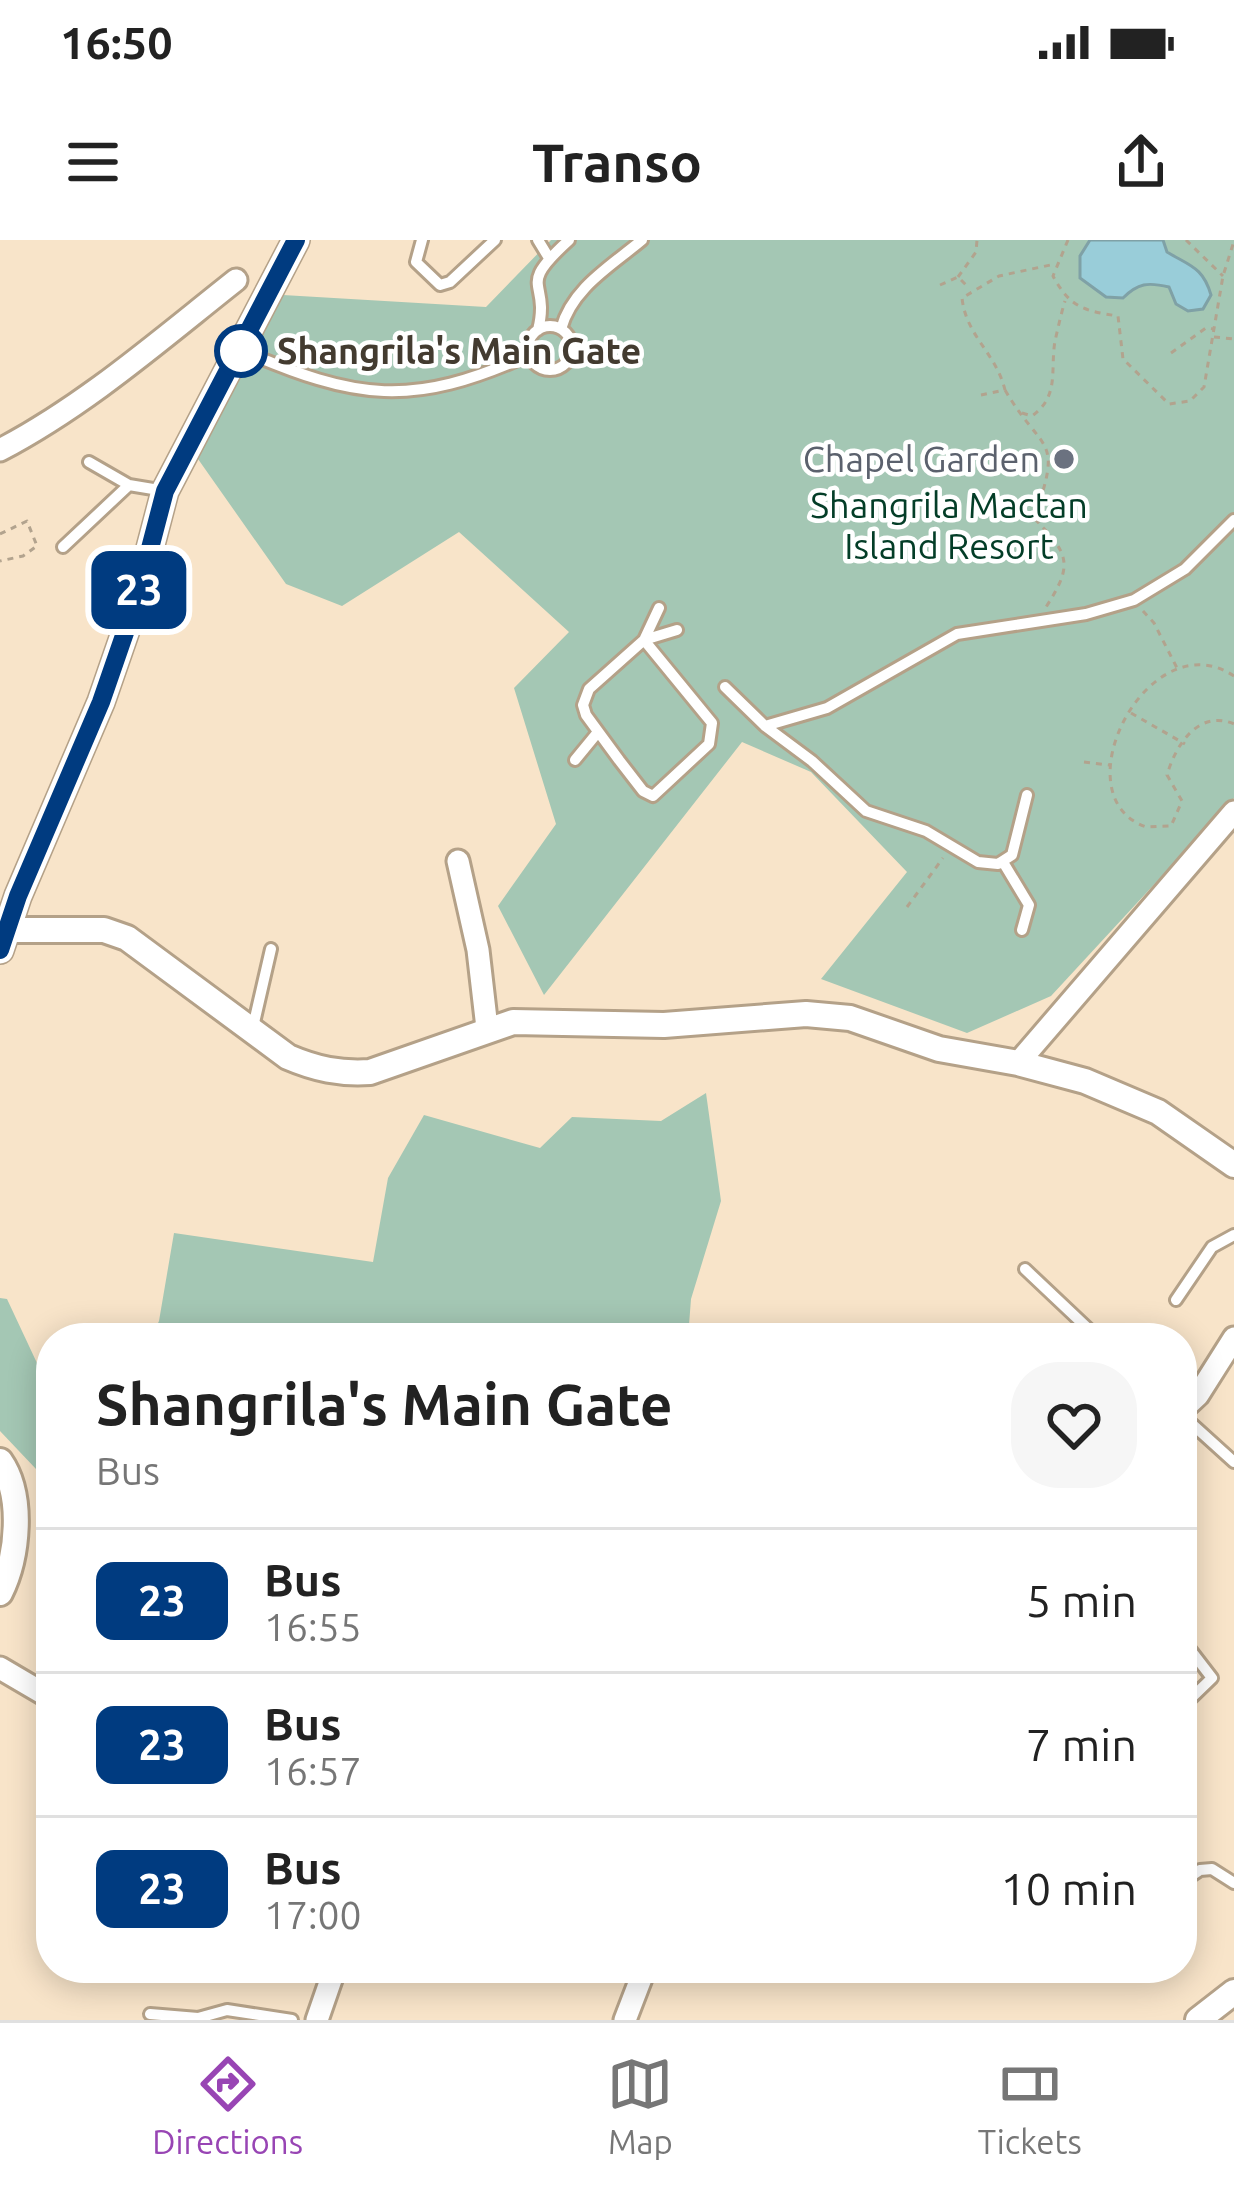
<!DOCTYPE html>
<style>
body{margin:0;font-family:Ubuntu,sans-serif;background:#f6f6f6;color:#222;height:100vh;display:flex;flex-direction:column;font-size:45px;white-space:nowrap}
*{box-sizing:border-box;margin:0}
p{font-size:39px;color:#767676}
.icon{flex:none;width:66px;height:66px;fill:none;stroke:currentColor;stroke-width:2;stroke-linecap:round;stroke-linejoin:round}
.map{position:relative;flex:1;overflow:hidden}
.side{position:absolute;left:36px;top:1083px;width:1161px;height:660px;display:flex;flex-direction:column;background:#fff;border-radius:48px;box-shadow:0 6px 30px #0003}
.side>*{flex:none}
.badge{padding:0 24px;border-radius:18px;font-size:42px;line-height:78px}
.map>.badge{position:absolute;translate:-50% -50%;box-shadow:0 0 0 6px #fff}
.round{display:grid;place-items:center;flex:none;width:126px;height:126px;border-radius:48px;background:#f6f6f6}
.overview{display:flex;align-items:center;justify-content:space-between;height:204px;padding:0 60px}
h1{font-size:57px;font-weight:600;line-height:90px}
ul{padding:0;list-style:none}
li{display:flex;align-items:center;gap:36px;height:144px;padding:0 60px;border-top:3px solid #e0e0e0}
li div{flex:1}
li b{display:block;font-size:45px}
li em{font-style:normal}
li .badge{min-width:132px;font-weight:700;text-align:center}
.status{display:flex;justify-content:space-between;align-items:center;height:84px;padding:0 60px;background:#fff;direction:ltr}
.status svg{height:33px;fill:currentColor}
header{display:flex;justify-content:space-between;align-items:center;height:156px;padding:0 60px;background:#fff;font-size:54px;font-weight:600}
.menu{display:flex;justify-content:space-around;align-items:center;height:168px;border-top:3px solid #e0e0e0;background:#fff;font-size:33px;color:#767676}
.menu a{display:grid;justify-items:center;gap:6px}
.menu .selected{color:#9845b4}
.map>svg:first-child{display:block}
.green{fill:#a4c7b4}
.water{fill:#99cdd9;stroke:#7fa1a6;stroke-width:3}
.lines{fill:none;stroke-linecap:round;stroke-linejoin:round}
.service-casing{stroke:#b4a188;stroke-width:16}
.minor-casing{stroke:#b4a188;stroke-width:27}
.tertiary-casing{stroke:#b4a188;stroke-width:30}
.path{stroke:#b2a38e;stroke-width:3;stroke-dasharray:6 6;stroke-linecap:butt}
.service{stroke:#fff;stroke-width:10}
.minor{stroke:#fff;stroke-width:21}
.tertiary{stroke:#fff;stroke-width:24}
.line-casing{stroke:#fff;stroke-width:27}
.line{stroke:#003b80;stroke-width:18}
.stop-dot{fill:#fff;stroke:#003b80;stroke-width:6}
.worship-dot{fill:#6b7280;stroke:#fff;stroke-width:4.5}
.labels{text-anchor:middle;stroke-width:9;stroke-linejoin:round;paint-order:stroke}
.stop-label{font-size:36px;font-weight:bold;fill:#433b30;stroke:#fff;text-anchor:start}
.worship-label{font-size:36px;fill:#5b616d;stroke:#fff;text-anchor:end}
.park-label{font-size:36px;fill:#033d27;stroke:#fff}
</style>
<div class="status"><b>16:50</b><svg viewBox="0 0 49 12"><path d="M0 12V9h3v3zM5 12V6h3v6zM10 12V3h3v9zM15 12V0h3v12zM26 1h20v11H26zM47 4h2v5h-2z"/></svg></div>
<header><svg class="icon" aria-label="menu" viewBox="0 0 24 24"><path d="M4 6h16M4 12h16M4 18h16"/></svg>Transo<svg class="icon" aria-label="share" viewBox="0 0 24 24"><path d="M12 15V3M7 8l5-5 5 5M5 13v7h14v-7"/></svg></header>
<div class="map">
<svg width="1234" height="1780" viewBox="0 0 1234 1780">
<rect width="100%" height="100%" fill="#f8e4c9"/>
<path class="green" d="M551,0H1234V558L1051,756L967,793L821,739L907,632L811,532L742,502L544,755L498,666L556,584L514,448L569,392L459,292L342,366L286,344L198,219L283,55L486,67Z
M706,853L721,961L691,1059L688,1098H151L159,1081L174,993L373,1022L388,938L424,875L540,908L572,877L661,881Z
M0,1058L7,1059L51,1153V1338L36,1333V1229L0,1191Z"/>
<path class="water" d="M1090,0H1163L1167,12C1190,26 1203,27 1211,55L1203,69L1188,71L1176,64L1169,47C1148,42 1138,43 1123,58L1106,57L1080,38V16Z"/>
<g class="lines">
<defs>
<path id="service" d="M422,0L416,22L440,45L450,42L495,0
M538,0L549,18
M528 108a22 22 0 1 1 44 0a22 22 0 1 1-44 0Z
M561,89C572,48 611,26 642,0
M538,90C551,38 514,50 569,0
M241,110C357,160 411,168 529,115
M89,222L129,245
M63,307L129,245L165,251
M644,400L712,483L709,504L653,556L643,551L619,520L586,475L583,465L589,449L644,400L659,368
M644,400L677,390
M725,447L765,486L812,521L866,571L926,591L978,622L998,624L1012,615L1027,555
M765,486L827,468L957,394L1086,374L1134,360L1185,329L1234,280
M575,520L598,492
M1003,622L1029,665L1022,690
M253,787L271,709
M1025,1029L1098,1098
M1176,1060L1212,1007L1234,995
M1182,1175L1234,1222
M1182,1399L1212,1438L1182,1467
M1182,1642L1200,1630L1212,1629L1234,1643
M150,1774L198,1778L227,1770L292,1780"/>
<path id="minor" d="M0,210C86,165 160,100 236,40
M458,621L478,710L487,788
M1018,823L1234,572
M1182,1170L1198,1155L1234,1098
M0,1428L51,1458
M317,1780L335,1728
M625,1780L645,1728"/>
<path id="tertiary" d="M4,690H104L127,698L288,817C316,829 340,834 370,832L513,782L664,785L806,774L850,778L939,809L1018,823L1085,841L1158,872L1234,925
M0,710L18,656L101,462L137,358L165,251L296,0
M0,1221C24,1255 18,1317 0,1353
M1198,1780L1234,1752"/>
</defs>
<use href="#service" class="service-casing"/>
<use href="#minor" class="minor-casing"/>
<use href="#tertiary" class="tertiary-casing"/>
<path class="path" d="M1068,0L1053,36C1070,68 1085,71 1118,76L1123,119L1169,164L1190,161L1204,147L1223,36L1234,1
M1186,0L1223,36
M958,37L976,12L977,0
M940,45L958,37L969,48
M1214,97L1234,99
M1171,113L1206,88L1214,89
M1005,150C1043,215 1064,194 1034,278C1069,314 1074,324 1046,367
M981,155L1005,150C996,113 966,96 962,58L999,36L1055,24
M1022,173L1032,176C1060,156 1050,130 1055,101C1058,88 1061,74 1065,61
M0,294L27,281L37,306L23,316L0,321
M1143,371L1154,383L1177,428
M1234,436C1149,379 1058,556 1146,587L1171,586L1182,561L1167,535C1176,504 1199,469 1234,484
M1131,473L1185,504
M1084,522L1109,525
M907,667L943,618"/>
<use href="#service" class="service"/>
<use href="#minor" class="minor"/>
<use href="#tertiary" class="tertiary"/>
</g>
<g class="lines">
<defs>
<path id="line" d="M0,710L18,656L101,462L137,358L165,251L296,0"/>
</defs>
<use href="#line" class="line-casing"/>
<use href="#line" class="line"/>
</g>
<circle class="stop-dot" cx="241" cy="111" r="24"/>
<circle class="worship-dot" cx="1064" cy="219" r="12"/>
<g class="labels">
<g class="stop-label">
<text x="277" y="124">Shangrila's Main Gate</text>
</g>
<g class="worship-label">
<text x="1040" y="232">Chapel Garden</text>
</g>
<g class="park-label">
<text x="949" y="278">Shangrila Mactan<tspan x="949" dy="41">Island Resort</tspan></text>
</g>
</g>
</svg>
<b class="badge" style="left:139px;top:350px;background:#003b80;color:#fff">23</b>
<section class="side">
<div class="overview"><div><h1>Shangrila's Main Gate</h1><p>Bus</p></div><a class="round"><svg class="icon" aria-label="heart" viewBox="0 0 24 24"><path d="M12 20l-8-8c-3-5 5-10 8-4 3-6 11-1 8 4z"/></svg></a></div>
<ul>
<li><span class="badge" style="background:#003b80;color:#fff">23</span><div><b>Bus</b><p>16:55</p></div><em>5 min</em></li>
<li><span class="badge" style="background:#003b80;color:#fff">23</span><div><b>Bus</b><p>16:57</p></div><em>7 min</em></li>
<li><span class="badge" style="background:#003b80;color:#fff">23</span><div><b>Bus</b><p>17:00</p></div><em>10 min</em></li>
</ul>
</section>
</div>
<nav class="menu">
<a class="selected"><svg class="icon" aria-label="directions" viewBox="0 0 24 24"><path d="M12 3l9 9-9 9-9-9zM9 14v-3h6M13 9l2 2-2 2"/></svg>Directions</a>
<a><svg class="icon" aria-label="map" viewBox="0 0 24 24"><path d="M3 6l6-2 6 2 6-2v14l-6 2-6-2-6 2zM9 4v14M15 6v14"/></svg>Map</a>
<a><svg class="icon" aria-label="tickets" viewBox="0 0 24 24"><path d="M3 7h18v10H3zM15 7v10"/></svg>Tickets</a>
</nav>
